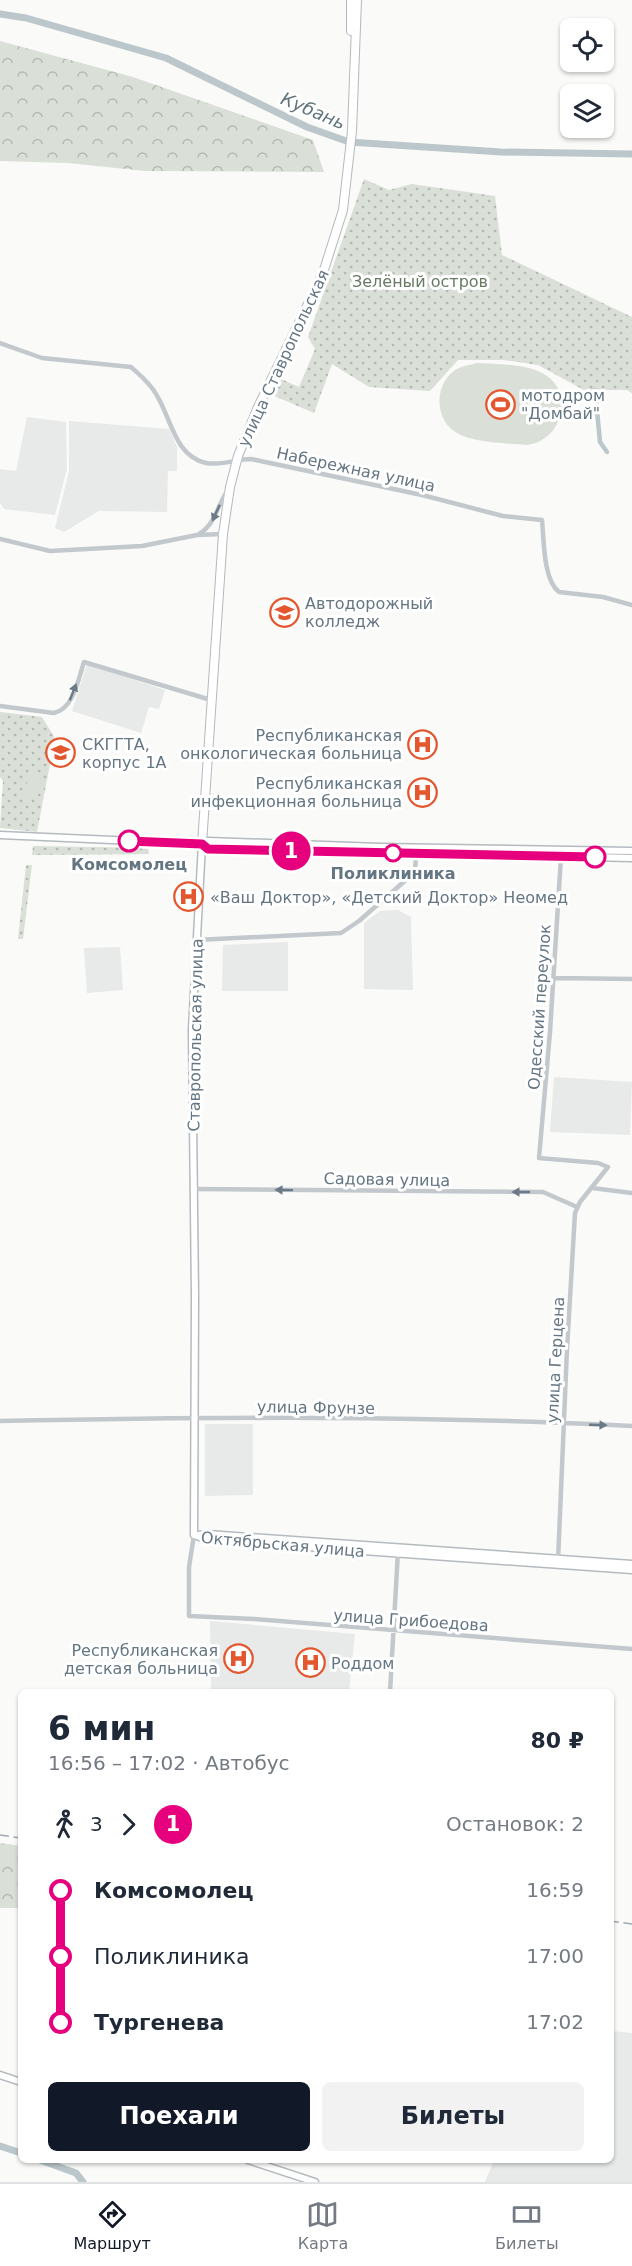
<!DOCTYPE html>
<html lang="ru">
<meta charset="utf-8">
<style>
body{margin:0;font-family:"DejaVu Sans",sans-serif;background:#f2f2f3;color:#1f2937;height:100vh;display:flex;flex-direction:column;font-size:22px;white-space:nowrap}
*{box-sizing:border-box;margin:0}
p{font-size:20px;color:#747a83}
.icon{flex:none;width:33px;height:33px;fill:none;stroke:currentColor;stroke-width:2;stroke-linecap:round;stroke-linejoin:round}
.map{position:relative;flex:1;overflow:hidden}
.side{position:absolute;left:18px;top:1689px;width:596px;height:474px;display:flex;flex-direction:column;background:#fff;border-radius:9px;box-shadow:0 2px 4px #0004}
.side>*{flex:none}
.badge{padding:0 12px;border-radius:20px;font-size:21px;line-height:39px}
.fabs{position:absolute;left:560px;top:18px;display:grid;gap:12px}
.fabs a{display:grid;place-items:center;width:54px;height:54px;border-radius:9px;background:#fff;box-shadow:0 2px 4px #0004;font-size:30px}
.map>.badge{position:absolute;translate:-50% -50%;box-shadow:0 0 0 3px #fff}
.legs{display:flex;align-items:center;gap:9px;height:66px;padding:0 30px;font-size:20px}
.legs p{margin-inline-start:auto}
.head{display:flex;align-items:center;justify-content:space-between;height:102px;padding:0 30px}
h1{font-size:33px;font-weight:700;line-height:45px}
.action{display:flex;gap:12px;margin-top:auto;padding:12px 30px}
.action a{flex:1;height:69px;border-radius:9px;background:#111827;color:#fff;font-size:24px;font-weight:700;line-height:69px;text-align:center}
.action a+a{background:#f2f2f3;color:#1f2937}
ul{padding:0 30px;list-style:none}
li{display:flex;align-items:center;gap:21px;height:66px;font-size:22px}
li i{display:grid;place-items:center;width:9px;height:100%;margin:0 8px;background:currentColor}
li i::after{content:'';width:15px;height:15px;margin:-8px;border:4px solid;border-radius:50%;background:#fff}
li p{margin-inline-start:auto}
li:first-child i{background:linear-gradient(#0000 50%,currentColor 0)}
li:last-child i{background:linear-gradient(currentColor 50%,#0000 0)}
.menu{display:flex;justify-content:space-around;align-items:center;height:84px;border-top:2px solid #e0e1e3;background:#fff;font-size:16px;color:#747a83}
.menu a{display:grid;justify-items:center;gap:3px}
.menu .selected{color:#111827}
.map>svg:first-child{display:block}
.built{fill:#e8e9e9}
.grass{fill:url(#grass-dots)}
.forest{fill:url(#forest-crowns)}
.pitch{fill:#dadfd7}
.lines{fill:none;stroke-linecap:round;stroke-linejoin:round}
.canal{stroke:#bbc7cb;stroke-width:4.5}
.river{stroke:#bbc7cb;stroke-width:7}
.major-casing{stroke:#b5babe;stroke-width:9}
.highway-casing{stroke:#b4b9bd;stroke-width:10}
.minor{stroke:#c3c8cc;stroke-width:4.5}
.major{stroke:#fff;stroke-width:6}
.highway{stroke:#fff;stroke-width:8}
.rail{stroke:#a2aab0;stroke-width:1.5;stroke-dasharray:9 4.5;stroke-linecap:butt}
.oneway{fill:#6a7a87}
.line-1-casing{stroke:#fff;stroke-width:14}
.line-1{stroke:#e6007e;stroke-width:9}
.stop-1-dot{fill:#fff;stroke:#e6007e;stroke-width:3}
.labels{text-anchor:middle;stroke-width:6;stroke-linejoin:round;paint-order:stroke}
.park-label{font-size:16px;fill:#687a64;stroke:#fff}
.street-label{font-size:16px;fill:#657683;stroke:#fff}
.poi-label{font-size:16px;fill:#657683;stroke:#fff;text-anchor:start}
.stop-label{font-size:16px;font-weight:bold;fill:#657683;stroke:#fff}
.water-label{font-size:18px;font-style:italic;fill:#60757c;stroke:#fff}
</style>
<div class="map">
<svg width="632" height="2182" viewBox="0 0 632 2182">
<defs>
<pattern id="grass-dots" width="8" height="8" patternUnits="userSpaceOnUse" patternTransform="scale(1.5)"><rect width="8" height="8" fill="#dadfd7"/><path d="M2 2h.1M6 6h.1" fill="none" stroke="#b4b9b4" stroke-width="1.8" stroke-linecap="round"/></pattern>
<pattern id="forest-crowns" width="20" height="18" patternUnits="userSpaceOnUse" patternTransform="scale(1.5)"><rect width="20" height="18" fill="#dadfd7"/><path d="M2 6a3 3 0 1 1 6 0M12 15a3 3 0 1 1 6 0" fill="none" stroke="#b4b9b4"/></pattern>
</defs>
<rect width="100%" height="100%" fill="#fafaf8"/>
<path class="built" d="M27,417L66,422L67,469L55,515L4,509L0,503V469L16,471Z
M69,421L169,429L177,447V471H168L167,512L99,511L64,532L55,528L69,471Z
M87,664L165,690L159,709L149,707L141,733L72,711Z
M398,910L411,917L413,990L364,989V923L380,911Z
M288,942V991H222L223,945Z
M120,947L123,990L87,993L84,948Z
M554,1077L632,1082L630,1135L550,1132Z
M205,1424H253V1495L205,1496Z
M210,1621L355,1634L349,1692H211Z
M611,2031L632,2033V2182H485L494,2160H610Z"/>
<path class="grass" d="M364,179L389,190L412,184L495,196L502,255L632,317V393L627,390H584L538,365L504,360H458L430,391L369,387L332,364L314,413L272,395L279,378L299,387L315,349L308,337Z
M0,712L42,717L55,738L37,832L0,828L3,781L0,777Z
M33,846L148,848L149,854L32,855Z
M26,865H32L23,939H18Z"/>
<path class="forest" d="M0,41L133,77L313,140L324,172L145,171L68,163L0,161Z
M0,1843L21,1846V1908H0Z"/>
<path class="pitch" d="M477,363C496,364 525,364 542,373C576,390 563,441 527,445C508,443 469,443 454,431C434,417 435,384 455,370C461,366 470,365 477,363Z
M29,772L42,775L37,799L24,796Z"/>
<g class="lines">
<path class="canal" d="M595,390L600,442L607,452"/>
<path class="river" d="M0,14L26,18L166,58L307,127L349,142L501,152L632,154
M0,2146L21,2153
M40,2160L76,2173L83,2182"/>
<defs>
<path id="major" d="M0,835L202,844L208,841L380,847L632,851
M202,844L208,849L632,858
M194,1535L195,1298L192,1030L202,844
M194,1535L208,1540L632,1570
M197,1535L208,1534L632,1564
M0,2075L21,2082
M248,2160L315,2182"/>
<path id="highway" d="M351,0V31
M202,844L223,534L230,487L238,456L258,407L323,273L343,210L352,131L357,0"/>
</defs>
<use href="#major" class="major-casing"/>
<use href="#highway" class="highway-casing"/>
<path class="minor" d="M0,343L42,358L131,367C140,375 150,383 156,394C171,417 174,456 206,463C221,466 236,459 251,459L422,495L503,516L542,520C544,539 543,580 559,592L603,597L632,605
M199,534C216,524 217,505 228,490
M0,539L50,551L142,546L197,535L223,534
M0,706L54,713C74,708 78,680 84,662L211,700
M196,940L341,933L359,921L415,872L416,854
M554,978L632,979
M592,1188L632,1193
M194,1189L543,1192L577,1207
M0,1421C211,1417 422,1415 632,1426
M194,1535L189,1567V1616L254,1619L632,1649
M558,1561L567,1349L575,1213L580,1202L608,1167L598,1163L539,1158L550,1032L561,857
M390,1692L398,1551"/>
<use href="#major" class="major"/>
<use href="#highway" class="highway"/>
<path class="rail" d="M0,1835L21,1838
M610,1921L632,1924"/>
</g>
<defs><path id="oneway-solid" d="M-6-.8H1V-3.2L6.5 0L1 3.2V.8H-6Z" transform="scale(1.5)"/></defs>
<g class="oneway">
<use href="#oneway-solid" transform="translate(216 513) rotate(115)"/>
<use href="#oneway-solid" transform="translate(73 692) rotate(-69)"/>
<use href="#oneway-solid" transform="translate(284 1190) rotate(-179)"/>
<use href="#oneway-solid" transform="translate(521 1192) rotate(180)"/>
<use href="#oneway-solid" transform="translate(598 1425) rotate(2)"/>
</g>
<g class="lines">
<defs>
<path id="line-1" d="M129,841L202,844L208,849L595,857"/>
</defs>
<use href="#line-1" class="line-1-casing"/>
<use href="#line-1" class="line-1"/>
</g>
<defs>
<symbol id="stadium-ring" viewBox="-11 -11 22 22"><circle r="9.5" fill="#fff" stroke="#e4572e" stroke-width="1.5"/><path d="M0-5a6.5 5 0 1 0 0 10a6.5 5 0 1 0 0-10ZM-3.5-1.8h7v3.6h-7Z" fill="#e4572e"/></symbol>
<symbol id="university-ring" viewBox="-11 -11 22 22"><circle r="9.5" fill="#fff" stroke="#e4572e" stroke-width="1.5"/><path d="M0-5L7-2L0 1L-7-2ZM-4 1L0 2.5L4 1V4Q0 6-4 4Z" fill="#e4572e"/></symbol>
<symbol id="hospital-ring" viewBox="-11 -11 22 22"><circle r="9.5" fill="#fff" stroke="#e4572e" stroke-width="1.5"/><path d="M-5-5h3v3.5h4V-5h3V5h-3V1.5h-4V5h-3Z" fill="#e4572e"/></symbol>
</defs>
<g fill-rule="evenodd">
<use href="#stadium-ring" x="484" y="388" width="33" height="33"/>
<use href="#university-ring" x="268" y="596" width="33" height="33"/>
<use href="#hospital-ring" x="406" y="728" width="33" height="33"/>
<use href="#university-ring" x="44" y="736" width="33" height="33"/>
<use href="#hospital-ring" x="406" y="776" width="33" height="33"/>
<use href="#hospital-ring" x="172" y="880" width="33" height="33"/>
<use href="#hospital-ring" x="222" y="1642" width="33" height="33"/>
<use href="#hospital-ring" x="294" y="1646" width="33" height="33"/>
</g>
<g class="stop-1-dot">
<circle cx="129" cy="841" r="10"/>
<circle cx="393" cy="853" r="8"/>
<circle cx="595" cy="857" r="10"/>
</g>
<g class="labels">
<g class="park-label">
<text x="420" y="287">Зелёный остров</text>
</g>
<g class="street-label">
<text transform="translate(283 358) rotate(-65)" y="6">улица Ставропольская</text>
<text transform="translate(356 469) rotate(12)" y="6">Набережная улица</text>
<text transform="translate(539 1007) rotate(-86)" y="6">Одесский переулок</text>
<text transform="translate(195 1035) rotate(-89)" y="6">Ставропольская улица</text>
<text transform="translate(387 1179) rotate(1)" y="6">Садовая улица</text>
<text transform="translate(555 1360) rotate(-87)" y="6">улица Герцена</text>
<text transform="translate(316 1407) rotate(1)" y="6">улица Фрунзе</text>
<text transform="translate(283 1544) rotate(5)" y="6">Октябрьская улица</text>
<text transform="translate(411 1620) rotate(4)" y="6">улица Грибоедова</text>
</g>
<g class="poi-label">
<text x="521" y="401">мотодром<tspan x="521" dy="18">"Домбай"</tspan></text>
<text x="305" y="609">Автодорожный<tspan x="305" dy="18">колледж</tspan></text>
<text x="402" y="741" text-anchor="end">Республиканская<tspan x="402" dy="18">онкологическая больница</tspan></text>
<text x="82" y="750">СКГГТА,<tspan x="82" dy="18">корпус 1А</tspan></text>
<text x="402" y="789" text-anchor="end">Республиканская<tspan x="402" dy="18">инфекционная больница</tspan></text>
<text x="210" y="903">«Ваш Доктор», «Детский Доктор» Неомед</text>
<text x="218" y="1656" text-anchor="end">Республиканская<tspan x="218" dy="18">детская больница</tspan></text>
<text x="331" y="1669">Роддом</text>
</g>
<g class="stop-label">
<text x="129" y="870">Комсомолец</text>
<text x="393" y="879">Поликлиника</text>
</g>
<g class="water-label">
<text transform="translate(313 111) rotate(23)" y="6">Кубань</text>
</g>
</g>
</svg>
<div class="fabs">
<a><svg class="icon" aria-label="locate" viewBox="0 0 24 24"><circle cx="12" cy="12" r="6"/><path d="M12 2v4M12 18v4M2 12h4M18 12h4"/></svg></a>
<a><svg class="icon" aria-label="layers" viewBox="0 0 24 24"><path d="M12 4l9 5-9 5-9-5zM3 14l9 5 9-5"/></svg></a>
</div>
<b class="badge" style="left:291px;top:851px;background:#e6007e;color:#fff">1</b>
<section class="side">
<div class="head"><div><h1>6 мин</h1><p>16:56 – 17:02 · Автобус</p></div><b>80 ₽</b></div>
<div class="legs"><svg class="icon" aria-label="walk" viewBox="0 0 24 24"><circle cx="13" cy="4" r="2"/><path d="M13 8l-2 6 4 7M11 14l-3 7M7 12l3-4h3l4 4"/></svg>3<svg class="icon" aria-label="forward" viewBox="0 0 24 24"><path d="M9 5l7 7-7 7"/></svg><b class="badge" style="background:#e6007e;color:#fff">1</b><p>Остановок: 2</p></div>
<ul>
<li><i style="color:#e6007e"></i><b>Комсомолец</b><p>16:59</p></li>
<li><i style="color:#e6007e"></i><span>Поликлиника</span><p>17:00</p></li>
<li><i style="color:#e6007e"></i><b>Тургенева</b><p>17:02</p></li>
</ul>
<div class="action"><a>Поехали</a><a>Билеты</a></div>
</section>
</div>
<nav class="menu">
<a class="selected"><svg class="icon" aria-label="directions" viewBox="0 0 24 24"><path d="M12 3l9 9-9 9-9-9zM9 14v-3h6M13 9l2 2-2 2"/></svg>Маршрут</a>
<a><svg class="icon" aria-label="map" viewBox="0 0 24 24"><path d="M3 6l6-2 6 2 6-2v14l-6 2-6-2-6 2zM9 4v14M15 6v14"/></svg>Карта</a>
<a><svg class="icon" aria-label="tickets" viewBox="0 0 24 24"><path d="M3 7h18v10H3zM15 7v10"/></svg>Билеты</a>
</nav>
